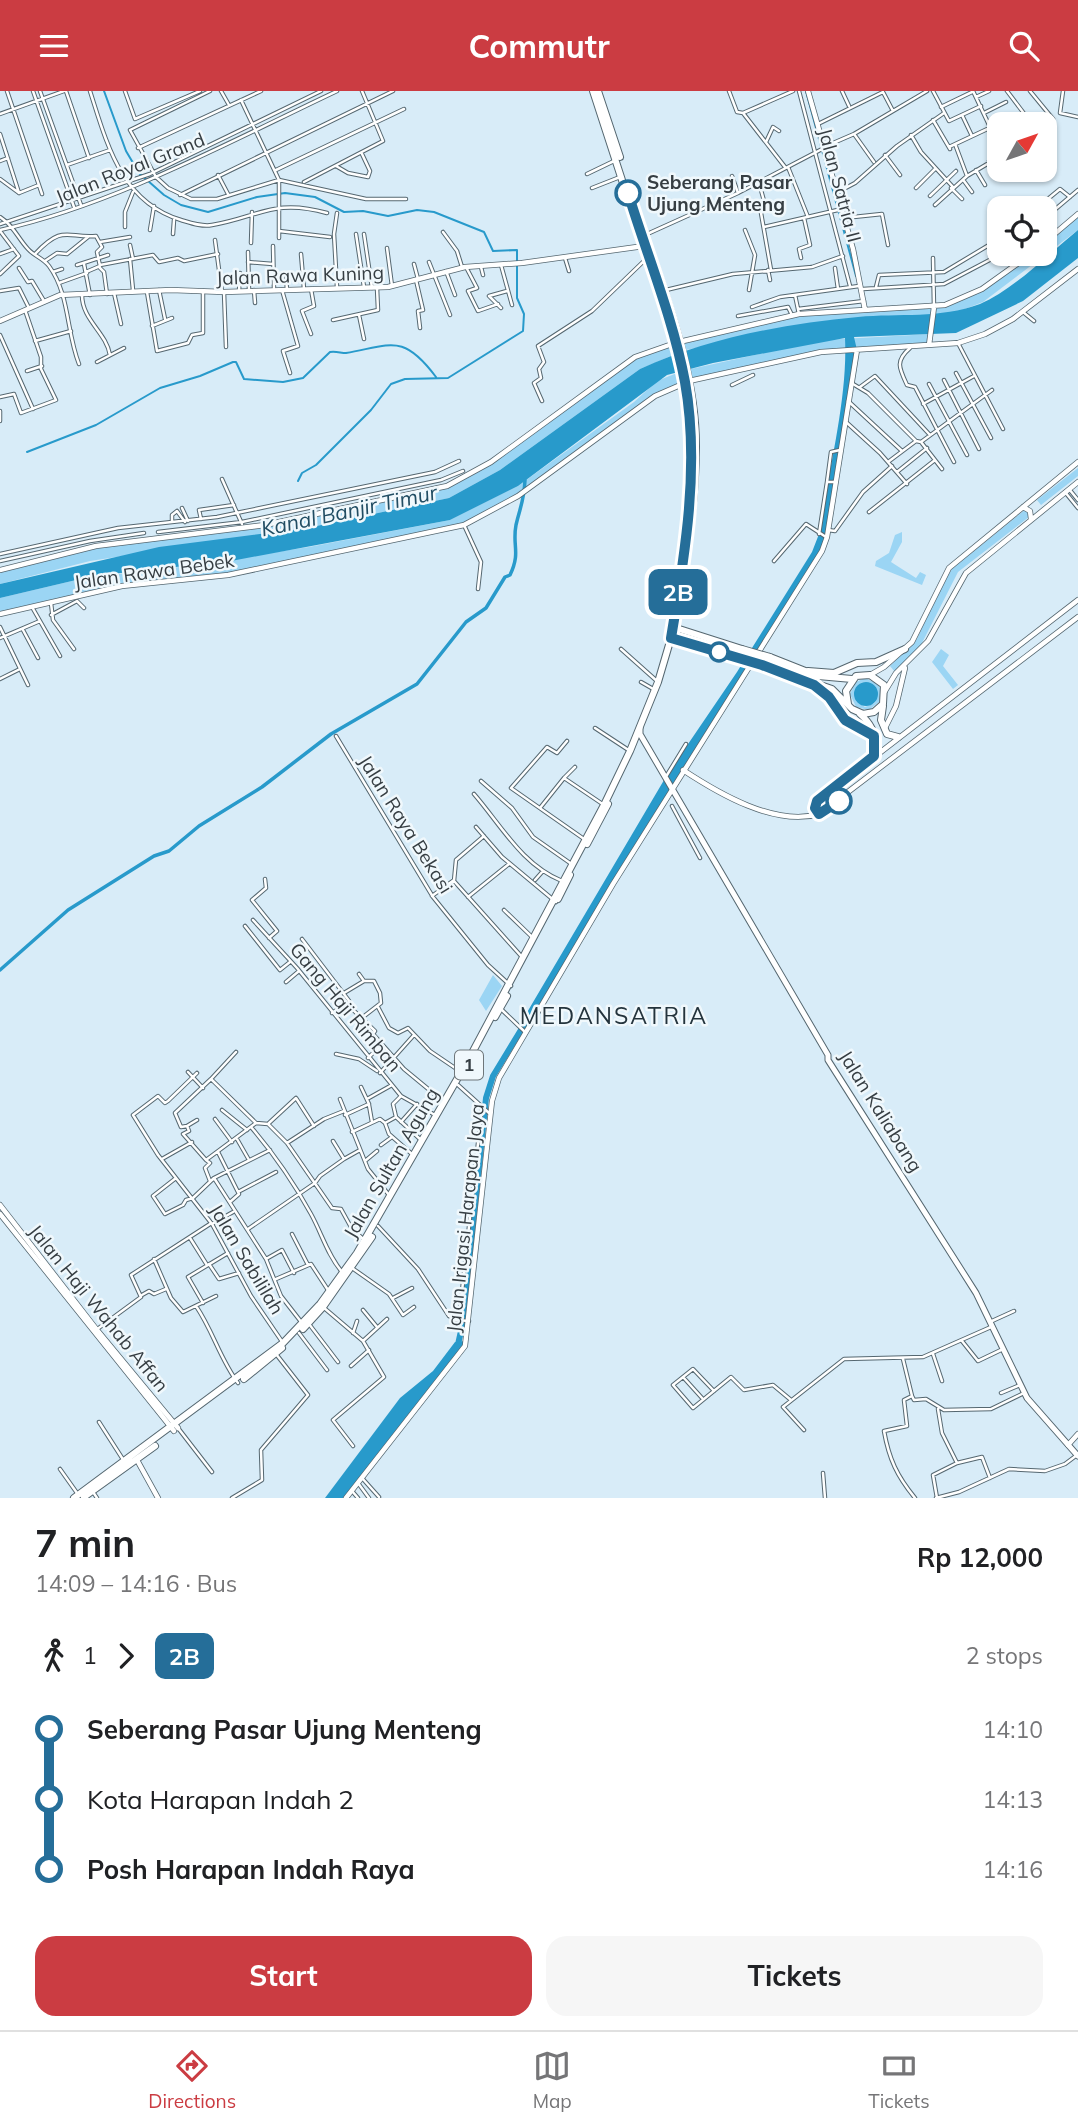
<!DOCTYPE html>
<meta charset="utf-8">
<style>
body{margin:0;font-family:Mulish,sans-serif;background:#f6f6f6;color:#202124;height:100vh;display:flex;flex-direction:column;font-size:26px;white-space:nowrap}
*{box-sizing:border-box;margin:0}
p{font-size:23px;color:#757577}
.icon{flex:none;width:38px;height:38px;fill:none;stroke:currentColor;stroke-width:2;stroke-linecap:round;stroke-linejoin:round}
.map{position:relative;height:1407px;overflow:hidden}
.sheet{display:flex;flex-direction:column;background:#fff;flex:1}
.sheet>*{flex:none}
.badge{padding:0 14px;border-radius:10px;font-size:24px;line-height:46px}
.needle{width:46px;rotate:50deg}
.buttons{position:absolute;left:987px;top:21px;display:grid;gap:14px}
.buttons a{display:grid;place-items:center;width:70px;height:70px;border-radius:14px;background:#fff;box-shadow:0 2px 5px #0004;font-size:35px}
.map>.badge{position:absolute;translate:-50% -50%;box-shadow:0 0 0 4px #fff}
.legs{display:flex;align-items:center;gap:10px;height:77px;padding:0 35px;font-size:23px}
.legs p{margin-inline-start:auto}
.summary{display:flex;align-items:center;justify-content:space-between;height:119px;padding:0 35px}
h1{font-size:38px;font-weight:700;line-height:52px}
.action{display:flex;gap:14px;margin-top:auto;padding:14px 35px}
.action a{flex:1;height:80px;border-radius:21px;background:#cb3c42;color:#fff;font-size:28px;font-weight:700;line-height:80px;text-align:center}
.action a+a{background:#f6f6f6;color:#202124}
ul{padding:0 35px;list-style:none}
li{display:flex;align-items:center;gap:24px;height:70px;font-size:26px}
li i{display:grid;place-items:center;width:10px;height:100%;margin:0 9px;background:currentColor}
li i::after{content:'';width:18px;height:18px;margin:-9px;border:5px solid;border-radius:50%;background:#fff}
li p{margin-inline-start:auto}
li:first-child i{background:linear-gradient(#0000 50%,currentColor 0)}
li:last-child i{background:linear-gradient(currentColor 50%,#0000 0)}
header{display:flex;justify-content:space-between;align-items:center;height:91px;padding:0 35px;background:#cb3c42;color:#fff;font-size:32px;font-weight:700}
.menu{display:flex;justify-content:space-around;align-items:center;height:98px;border-top:2px solid #e0e0e0;background:#fff;font-size:19px;color:#757577}
.menu a{display:grid;justify-items:center;gap:4px}
.menu .current{color:#cb3c42}
.map>svg:first-child{display:block}
.green{fill:#9bd5f4;fill-rule:evenodd}
.water{fill:#289acb}
.lines{fill:none;stroke-linecap:round;stroke-linejoin:round}
.stream{stroke:#289acb;stroke-width:2}
.canal{stroke:#289acb;stroke-width:3.5}
.river{stroke:#289acb;stroke-width:6}
.street-casing{stroke:#556770;stroke-width:4.5}
.secondary-casing{stroke:#556770;stroke-width:6}
.primary-casing{stroke:#556770;stroke-width:7}
.highway-casing{stroke:#556770;stroke-width:8}
.street{stroke:#fff;stroke-width:2.5}
.secondary{stroke:#fff;stroke-width:4.5}
.primary{stroke:#fff;stroke-width:5}
.highway{stroke:#fff;stroke-width:6}
.highway-bridge-casing{stroke:#556770;stroke-width:8;stroke-linecap:butt}
.highway-bridge{stroke:#fff;stroke-width:6}
.line-1-casing{stroke:#fff;stroke-width:16}
.line-1{stroke:#256e99;stroke-width:10}
.stop-1-dot{fill:#fff;stroke:#256e99;stroke-width:3.5}
.labels{text-anchor:middle;stroke-width:5;stroke-linejoin:round;paint-order:stroke}
.shield{fill:#f0f8fc;stroke:#6e767a;stroke-width:2}
.shield-label{font-size:18px;font-weight:bold;fill:#363e43}
.street-label{font-size:19px;fill:#363e43;stroke:#f0f8fc}
.stop-label{font-size:19px;font-weight:bold;fill:#363e43;stroke:#f0f8fc;text-anchor:start}
.water-label{font-size:21px;font-style:italic;fill:#214d63;stroke:#f0f8fc}
.quarter-label{font-size:23px;letter-spacing:2px;fill:#24343d;stroke:#f0f8fc}
</style>
<header><svg class="icon" aria-label="menu" viewBox="0 0 24 24"><path d="M4 6h16M4 12h16M4 18h16"/></svg>Commutr<svg class="icon" aria-label="search" viewBox="0 0 24 24"><circle cx="10" cy="10" r="6"/><path d="M15 15l6 6"/></svg></header>
<div class="map">
<svg width="1078" height="1407" viewBox="0 0 1078 1407">
<rect width="100%" height="100%" fill="#d8ecf8"/>
<path class="green" d="M1078,123V139L983,211L952,223L825,230L686,259L682,253L799,223L934,216L973,203L1030,163H1045V151Z
M931,243L929,254L821,261L689,290L686,279L823,249Z
M675,252L678,262L640,278L500,379L449,407L307,437L90,470L0,493V479L68,461L229,439L433,400L474,382L635,266Z
M682,280L685,292L663,299L518,405L464,434L245,481L122,495L0,523V507L93,485L152,480L309,456L450,429L518,395L634,311L657,290Z
M1078,377V385L1041,414L1037,409Z
M1026,418L1029,426L958,481L921,554L895,581L890,575L917,548L939,499L952,478Z
M902,441V451L891,471L916,487L920,481L926,484L922,494L875,475L876,470L889,462L895,444Z
M941,558L949,564L943,575L958,594L953,598L932,571Z
M865,587L878,593L882,601L880,610L869,619L856,616L850,603L856,591ZM865,591L875,595L878,602L875,612L865,616L856,610L861,592Z
M493,884L502,895L486,920L479,909Z"/>
<path class="water" d="M1078,139V167L1023,210L956,242L854,246L857,259L827,446L822,460L673,695L526,943L519,935L667,684L737,581L812,461L819,443C828,381 848,308 845,247L713,272L667,284L518,395L450,429L231,470L93,485L0,507V493L159,456L307,437L449,407L500,379L640,278C708,247 784,233 858,226C899,222 940,228 980,213C1013,199 1050,162 1078,139Z
M854 603a12 12 0 1 1 24 0a12 12 0 1 1-24 0Z
M466,1250L346,1407H325L400,1307L433,1280L455,1251Z"/>
<g class="lines">
<path class="stream" d="M104,0L126,60L139,82L164,104L181,114L208,121L257,106L285,102L315,106L344,121L363,120L388,125L417,119L434,121L484,141L493,160L517,159V207L524,223L523,240L448,287L405,288L391,293L371,319L316,374L302,382L298,390
M806,0L856,185
M27,361L96,334L160,297L200,285L233,271H236L244,288L283,291L303,287L330,261C336,260 341,262 346,262C392,254 403,242 436,286"/>
<path class="canal" d="M0,879L68,819L154,765L169,760L199,735L262,696L331,643L417,593L466,531L486,517L505,486L510,484C521,461 512,455 516,434C520,416 524,411 525,389"/>
<path class="river" d="M457,1258L463,1231L486,1007L493,985L524,934"/>
<defs>
<path id="street" d="M7,0L42,103
M33,0L74,116
M40,0L81,114
M66,0L89,67
M90,0C107,53 121,111 181,129C191,132 202,136 212,134C259,126 274,107 327,122
M125,0L135,28L200,0
M210,0L130,39L156,86L168,97L191,108H217L279,89L366,108H406
M221,0L229,14
M729,0L737,21L743,22L785,76
M799,0L850,195
M842,0L849,15
M933,0L949,30L981,15
M973,0L990,36
M1007,0L1032,33
M1030,0L1053,28L1045,35
M1063,0L1060,22L1078,26
M976,6L989,0
M241,9L279,89V147
M941,16L972,1
M743,22L793,0
M984,22L1006,11
M0,23L64,0
M962,24L972,45
M933,29L950,58
M818,33L883,1L893,20
M0,43L19,102
M854,43L874,71
M911,44L921,61L953,96
M766,51L773,36L779,40
M955,53L967,85
M824,56L854,43L927,0
M949,56L1015,25
M138,57L261,0
M885,64L900,84
M0,70L8,67
M989,70L999,88
M67,74L110,59
M336,75L348,82L368,86L370,80L362,63
M788,76L808,126
M276,79L404,18
M976,79L985,94
M587,83L614,70
M218,84L228,103
M732,85L738,102
M0,88L19,102
M964,90L972,101
M304,91L383,50L362,0
M759,92L766,117L761,122L771,179
M592,97L620,86
M916,97L935,78
M951,97L962,108
M838,101L855,92L897,55L944,22
M19,102L39,94
M180,104L393,0
M930,105L956,80
M935,114L967,85L999,66
M1037,117L1060,98L1070,106
M0,126C14,135 17,146 28,158C34,165 43,167 49,175C70,204 66,240 79,273
M844,127L882,123L888,154
M1045,127L1078,99
M0,133L150,83L321,0
M125,136V121L133,101
M764,136L842,118
M0,139C114,114 231,50 337,0
M150,139L154,115
M745,139L755,164L749,199
M0,140L19,165L0,183
M279,140L330,146
M443,141L457,160L462,176
M173,143L174,129
M356,143L364,196
M364,143L372,197
M645,144L738,102L824,57
M215,149L222,201
M100,151L130,146
M251,152L252,121
M130,154L133,168
M273,155L274,198
M387,157L392,195
M248,161L249,199
M0,163L14,158
M35,163C64,132 68,148 96,145L102,156L97,161L100,175L86,181
M301,163L304,198
M565,167L569,180
M801,167L799,158L810,154L804,127
M933,167L934,216
M130,168L133,199
M45,170L57,162L67,163L88,146
M248,171L273,173
M429,171L450,224
M84,173L90,204
M414,173L418,188
M77,174L108,164
M100,174L153,164L159,171L178,167L184,170L218,163
M501,174L512,214
M466,176L477,197L468,200L478,220L498,213
M481,176L483,184
M19,177L28,191L32,190L44,210
M100,177L104,181L107,203
M835,177L838,198
M768,179L770,189
M446,180L455,204
M53,181L62,178
M286,187L287,199
M416,189L423,219L418,220L420,237
M59,192L87,182
M337,196L334,143L337,122
M876,196L879,184L944,181L999,148
M863,198L944,193L1001,163
M159,199L165,228
M254,199L255,212
M282,199L298,255L283,260L290,282
M666,199L733,183L812,176L843,165
M0,200L19,197L29,217
M239,200L240,182
M147,201L157,260L188,252L192,244L203,242V201
M224,201L226,256
M114,202L121,233
M82,204C82,229 106,241 110,264
M795,204L799,223
M752,216L780,206L859,195
M501,217L489,205L507,200
M798,218L864,210
M1023,221L1034,230
M359,224L364,248
M738,225L788,216L792,224
M333,229L378,219L377,197
M152,235L172,227
M311,243L302,220L314,215L311,198
M0,244L33,318
M35,250L71,240
M958,252L1003,338
M910,257C895,270 899,277 907,294L915,296L954,371
M97,271L124,257
M27,280L42,275
M956,282L991,347
M944,289L979,358
M853,293L868,302L916,350L921,351L992,299
M929,293L967,364
M732,294L753,284
M860,296L875,285L930,344
M0,306L14,303L21,322L56,309L41,278V266L25,219
M542,310L534,292L541,287L539,278L544,271L538,255L592,220L646,168
M848,310L902,360
M923,313L974,285
M0,320V330
M846,331L880,362L907,393
M935,369L942,378
M888,371L916,350
M897,381L927,357
M222,388L242,433
M827,391L831,361L840,359
M1069,398L1078,409
M1065,401L1078,417
M182,417L188,430
M869,421L935,369L921,351
M201,428L199,419L234,414
M172,431V424L177,420L185,431
M464,434L481,471L478,498
M828,439L835,440L863,401L892,375
M158,441L242,431L441,389L463,380
M819,443L827,391H835
M0,463L118,437L217,426L435,381L459,370
M0,470L90,450L144,442
M774,470L806,433L826,446
M51,512L53,529L74,558
M32,516L60,565
M51,524L77,510L84,517
M0,536L28,594
M23,539L38,567
M0,547L40,530
M621,558L658,591
M0,588L20,578
M641,591L655,599
M595,637L630,660
M336,645L433,806L488,874L511,895
M567,650L557,662L547,656L511,697L584,748
M575,676L564,687L604,714
M667,684L686,653
M481,690L512,717L533,746L570,772
M474,703C501,734 522,774 562,790
M672,715L700,767
M540,717L564,687
M476,736L502,766L556,811
M484,745L456,769L454,790L522,866
M265,788L266,797L252,809L277,840L269,847
M535,789L543,780
M432,805L454,789
M468,806L509,773
M504,819L532,846
M253,829L297,877L401,1005L435,1024
M245,835L280,879L290,871
M302,848L350,911L332,922
M359,883L364,890
M286,891L299,880
M344,902L364,890H374L380,902L381,912L363,926
M348,914L375,940L373,943L404,978L444,1011
M378,916L389,937L398,942L408,937L430,960L461,981
M502,919L525,941
M236,961L211,988L256,1032
M336,963L359,968L377,980
M368,967L378,957
M188,981L203,997
M197,982L168,1010L165,1012L158,1005L133,1024L158,1064L212,1133L251,1205L283,1252
M380,982L414,944
M458,994L489,1022
M401,1005L393,1013L396,1026L421,1049
M340,1008L368,1078L389,1104
M367,1008L392,994
M369,1014L372,1031
M222,1019L247,1039
M345,1024L369,1013L361,996
M396,1026L385,1032L389,1043L413,1064
M215,1028L232,1051
M197,1029L187,1035L189,1040L183,1043L206,1069
M401,1031L417,1013
M269,1032L296,1007L314,1035
M187,1035L181,1036L175,1022L211,988
M251,1036C274,1063 294,1092 311,1123C322,1143 327,1163 342,1181
M352,1041L380,1028L385,1032
M237,1048L249,1069
M333,1050L344,1068L360,1059
M287,1052L324,1028L344,1020
M381,1054L392,1046
M218,1061L239,1103L230,1111
M162,1068L192,1051
M365,1070L377,1060
M176,1087L153,1105L165,1123L183,1114L186,1109L193,1107L214,1087L270,1059
M214,1087L266,1168L281,1205L302,1232
M210,1090L205,1077L210,1072L206,1069L256,1032L268,1033L287,1052L332,1117L341,1118L352,1138L362,1147
M238,1101L276,1081
M212,1133L233,1121
M378,1135L418,1178L449,1225L456,1229L469,1230
M248,1138L315,1092L320,1085L344,1068
M292,1143L308,1174
M190,1147L207,1174
M154,1168L171,1207L183,1221L216,1205
M266,1168L282,1159L294,1182
M209,1173L219,1188L239,1182
M352,1177L389,1203L403,1224L414,1216
M276,1188L311,1173L328,1199
M142,1204L149,1200L154,1203L166,1198
M393,1207L412,1197
M203,1212L188,1186L228,1162
M196,1215C213,1240 220,1268 238,1292
M323,1216L363,1250L384,1286L333,1329L353,1355
M363,1219L377,1236
M459,1228L482,1015
M992,1230L1014,1220
M309,1233L338,1271
M96,1239L141,1206L131,1184L210,1133
M299,1242L327,1279
M353,1242L357,1230
M363,1250L387,1228
M962,1250L978,1270L1001,1259
M933,1263L942,1290
M903,1268L912,1305
M351,1275L369,1259
M683,1286L702,1307
M714,1300L693,1278L673,1294L693,1317L731,1286L744,1299L773,1294L791,1309
M1001,1302L1020,1294
M912,1305L904,1309L907,1335L884,1340C889,1368 897,1385 915,1407
M912,1305L914,1309L926,1308L944,1319L991,1318L1024,1302
M938,1318L942,1342L957,1372
M99,1331L124,1370
M178,1337L212,1381
M804,1339L783,1316L844,1268L923,1266L991,1236
M60,1378L77,1402
M823,1382L825,1407
M362,1387L379,1406
M358,1392L369,1407
M352,1400L358,1407
M93,1401L97,1407
M232,1407L262,1389L261,1359L308,1304L276,1263
M936,1407L959,1401L1009,1378L1045,1380L1065,1373L1077,1364
M937,1407L933,1384L957,1372L982,1366L990,1387"/>
<path id="secondary" d="M808,0L853,158L865,219
M1045,151L1078,123
M0,230L60,204L171,199L224,201L388,196L465,176L522,172L644,155
M679,251L799,223L945,214L982,198L1031,163
M929,254L934,216
M689,290L821,261L958,252L985,243L1013,228L1078,178
M1023,416L1030,420L1031,428
M0,479L96,455L265,434L447,395L491,371L635,266L675,252
M0,523L122,495L228,484L464,434L518,405L655,305L685,292
M870,584L884,576L912,551L949,477L1078,371
M885,600L896,582L928,550L966,482L1078,391
M885,637L896,615L905,577
M683,679C718,702 775,736 819,723L1078,526
M819,723L815,713L821,707L1078,509
M0,1114L97,1239L178,1337
M0,1123L174,1340
M1068,1354L1078,1343
M137,1369L158,1407
M346,1407L465,1255L492,1010L499,987L613,793L822,460L827,446L857,259"/>
<path id="primary" d="M640,636V643L828,964V969L976,1202L1027,1307L1078,1365"/>
<path id="highway" d="M598,0L620,66
M655,173C675,231 696,293 696,355C696,400 690,445 683,489
M673,536L742,558
M671,547L738,567
M770,566L818,585L852,588
M762,574L832,598L852,618L863,623L874,621L883,613L884,594L870,584L856,585L846,600L848,613
M808,580L834,582L857,572L876,571L905,558
M816,595L829,606L845,629L874,645
M883,615L881,629L887,643L898,646
M860,623C873,634 878,648 874,665
M587,753L608,713
M558,808L570,784
M495,926L507,905
M303,1238L323,1216L372,1146
M244,1288L282,1257
M84,1406L155,1355
M74,1407L283,1252L320,1213L357,1162L471,964L604,714L630,660L658,591L671,547L685,442L690,387L689,321L672,243L593,0"/>
</defs>
<use href="#street" class="street-casing"/>
<use href="#secondary" class="secondary-casing"/>
<use href="#primary" class="primary-casing"/>
<use href="#highway" class="highway-casing"/>
<use href="#street" class="street"/>
<use href="#secondary" class="secondary"/>
<use href="#primary" class="primary"/>
<use href="#highway" class="highway"/>
<defs>
<path id="highway-bridge" d="M742,558L770,566
M738,567L762,574"/>
</defs>
<use href="#highway-bridge" class="highway-bridge-casing"/>
<use href="#highway-bridge" class="highway-bridge"/>
</g>
<g class="lines">
<defs>
<path id="line-1" d="M628,102C647,164 673,227 685,291C700,374 685,464 671,547L762,574L814,594L829,606L845,629L874,645V665L817,710L815,717L819,723L839,710"/>
</defs>
<use href="#line-1" class="line-1-casing"/>
<use href="#line-1" class="line-1"/>
</g>
<g class="stop-1-dot">
<circle cx="628" cy="102" r="12"/>
<circle cx="719" cy="561" r="9"/>
<circle cx="839" cy="710" r="12"/>
</g>
<g class="labels">
<rect class="shield" x="455" y="959.5" width="28" height="29" rx="5"/>
<g class="shield-label">
<text x="469" y="980">1</text>
</g>
<g class="street-label">
<text transform="translate(130 77) rotate(-22)" y="7">Jalan Royal Grand</text>
<text transform="translate(840 94) rotate(75)" y="7">Jalan Satria II</text>
<text transform="translate(300 184) rotate(-2)" y="7">Jalan Rawa Kuning</text>
<text transform="translate(154 480) rotate(-8)" y="7">Jalan Rawa Bebek</text>
<text transform="translate(406 733) rotate(58)" y="7">Jalan Raya Bekasi</text>
<text transform="translate(346 916) rotate(50)" y="7">Gang Haji Rimban</text>
<text transform="translate(881 1020) rotate(58)" y="7">Jalan Kaliabang</text>
<text transform="translate(391 1072) rotate(-60)" y="7">Jalan Sultan Agung</text>
<text transform="translate(465 1127) rotate(-84)" y="7">Jalan Irigasi Harapan Jaya</text>
<text transform="translate(247 1168) rotate(59)" y="7">Jalan Sabililah</text>
<text transform="translate(99 1217) rotate(51)" y="7">Jalan Haji Wahab Affan</text>
</g>
<g class="stop-label">
<text x="647" y="98">Seberang Pasar<tspan x="647" dy="22">Ujung Menteng</tspan></text>
</g>
<g class="water-label">
<text transform="translate(349 420) rotate(-12)" y="7">Kanal Banjir Timur</text>
</g>
<g class="quarter-label">
<text x="614" y="933">MEDANSATRIA</text>
</g>
</g>
</svg>
<div class="buttons">
<a><svg class="needle" viewBox="-14 -14 28 28"><path d="M0-13l5 13h-10z" fill="#e53935"/><path d="M0 13l5-13h-10z" fill="#757577"/></svg></a>
<a><svg class="icon" aria-label="locate" viewBox="0 0 24 24"><circle cx="12" cy="12" r="6"/><path d="M12 2v4M12 18v4M2 12h4M18 12h4"/></svg></a>
</div>
<b class="badge" style="left:678px;top:501px;background:#256e99;color:#fff">2B</b>
</div>
<section class="sheet">
<div class="summary"><div><h1>7 min</h1><p>14:09 – 14:16 · Bus</p></div><b>Rp 12,000</b></div>
<div class="legs"><svg class="icon" aria-label="walk" viewBox="0 0 24 24"><circle cx="13" cy="4" r="2"/><path d="M13 8l-2 6 4 7M11 14l-3 7M7 12l3-4h3l4 4"/></svg>1<svg class="icon" aria-label="forward" viewBox="0 0 24 24"><path d="M9 5l7 7-7 7"/></svg><b class="badge" style="background:#256e99;color:#fff">2B</b><p>2 stops</p></div>
<ul>
<li><i style="color:#256e99"></i><b>Seberang Pasar Ujung Menteng</b><p>14:10</p></li>
<li><i style="color:#256e99"></i><span>Kota Harapan Indah 2</span><p>14:13</p></li>
<li><i style="color:#256e99"></i><b>Posh Harapan Indah Raya</b><p>14:16</p></li>
</ul>
<div class="action"><a>Start</a><a>Tickets</a></div>
</section>
<nav class="menu">
<a class="current"><svg class="icon" aria-label="directions" viewBox="0 0 24 24"><path d="M12 3l9 9-9 9-9-9zM9 14v-3h6M13 9l2 2-2 2"/></svg>Directions</a>
<a><svg class="icon" aria-label="map" viewBox="0 0 24 24"><path d="M3 6l6-2 6 2 6-2v14l-6 2-6-2-6 2zM9 4v14M15 6v14"/></svg>Map</a>
<a><svg class="icon" aria-label="tickets" viewBox="0 0 24 24"><path d="M3 7h18v10H3zM15 7v10"/></svg>Tickets</a>
</nav>
